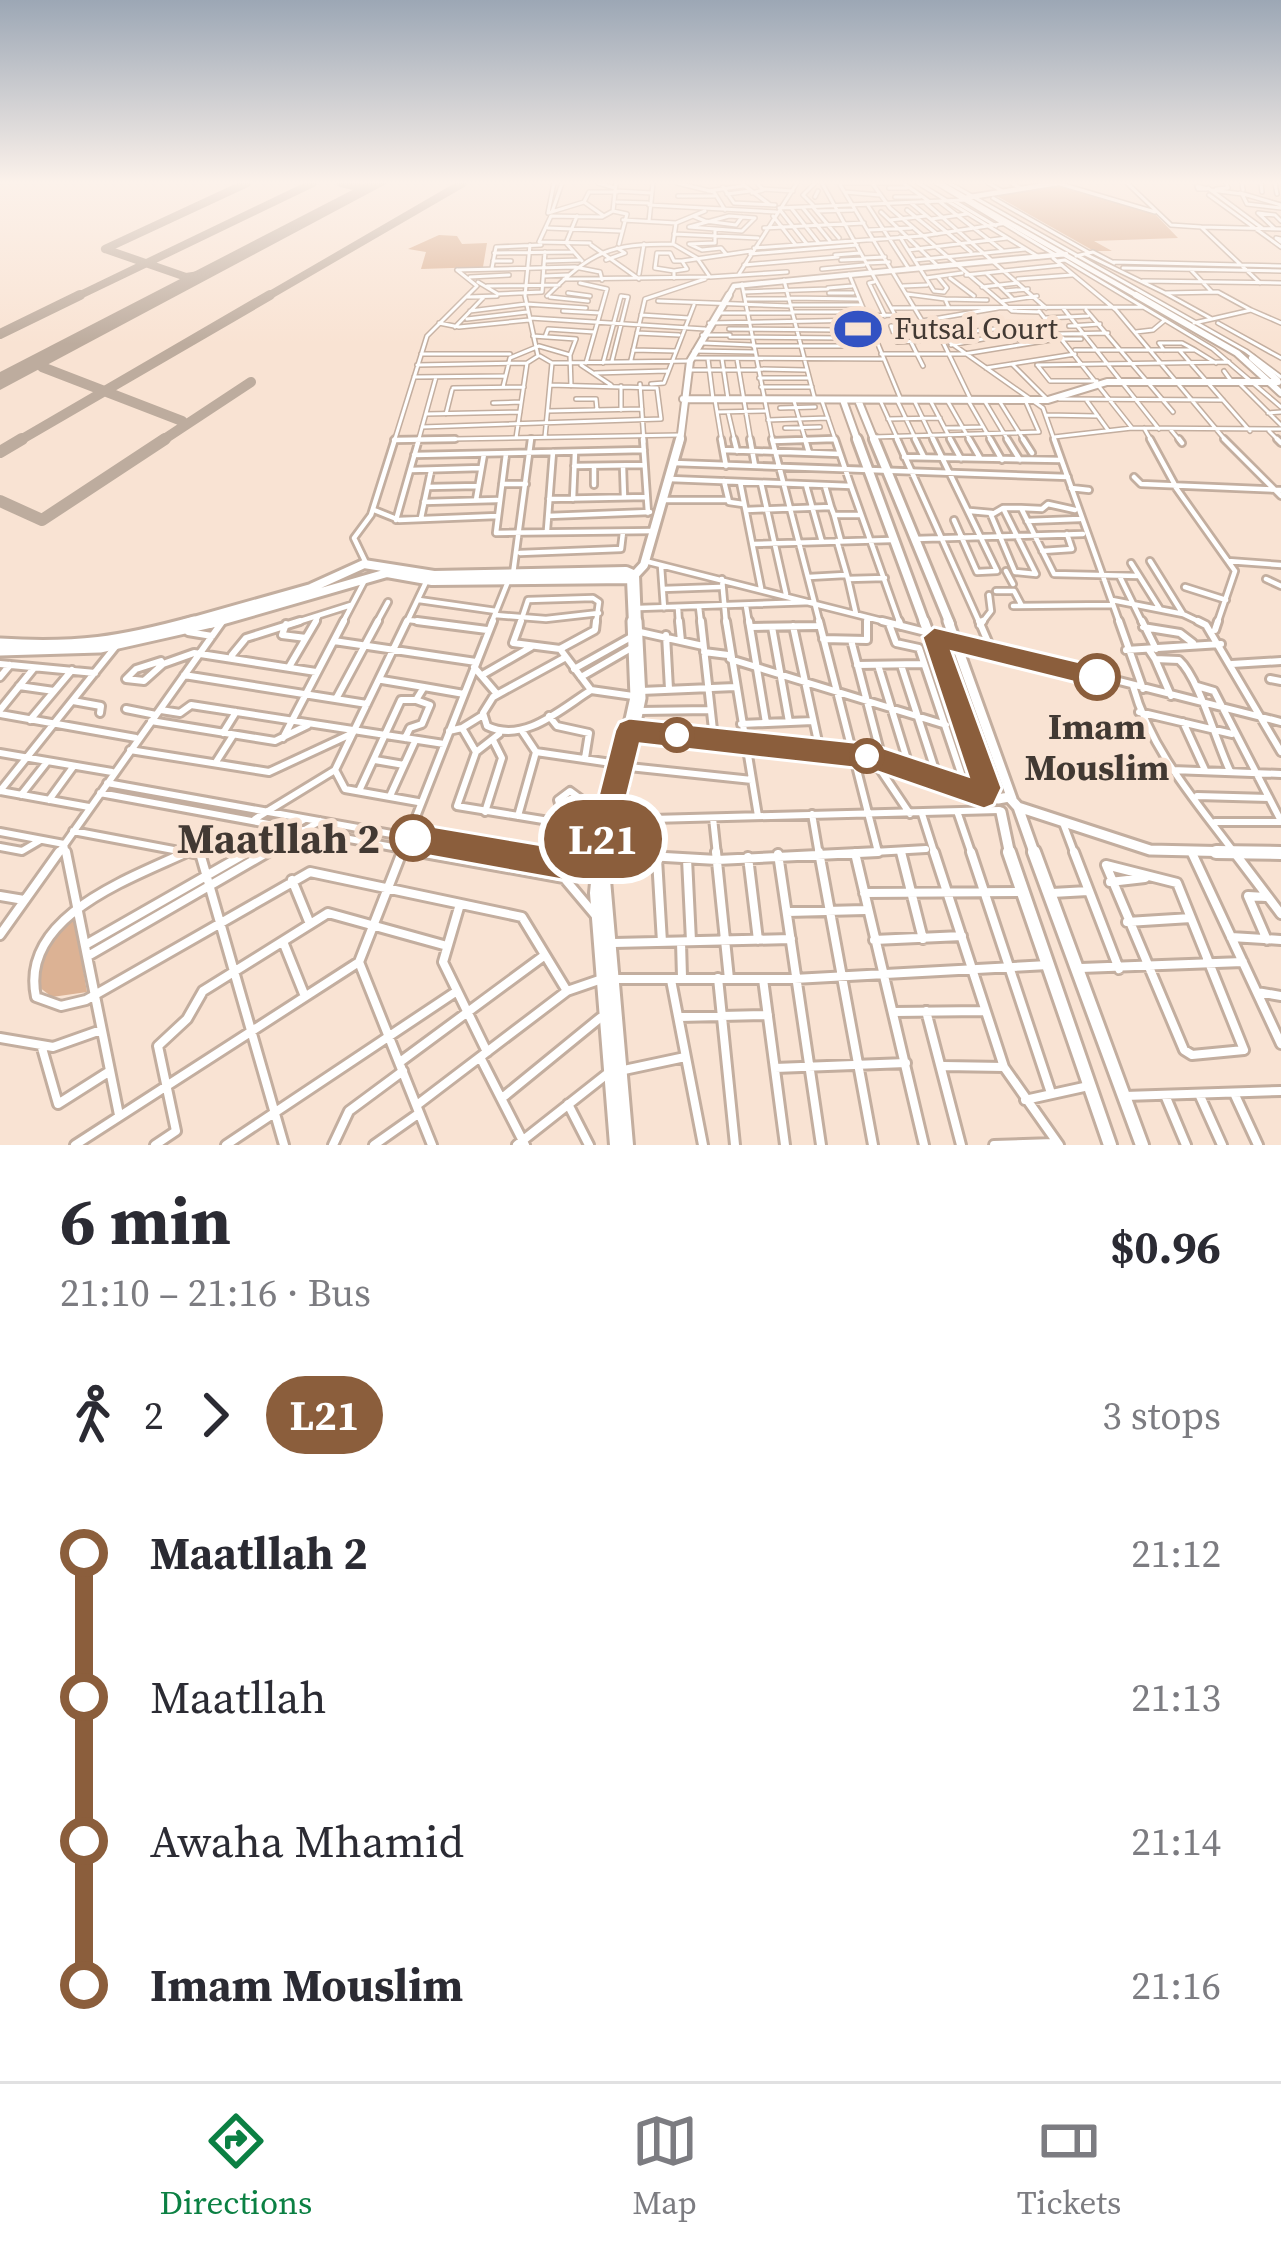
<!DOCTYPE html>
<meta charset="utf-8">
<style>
body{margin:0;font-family:"Source Serif 4",serif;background:#f7f7f7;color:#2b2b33;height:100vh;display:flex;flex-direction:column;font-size:45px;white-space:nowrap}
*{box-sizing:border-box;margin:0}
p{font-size:39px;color:#7c7c81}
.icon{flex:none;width:66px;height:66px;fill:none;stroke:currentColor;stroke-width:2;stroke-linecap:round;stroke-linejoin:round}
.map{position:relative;height:1145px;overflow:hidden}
.drawer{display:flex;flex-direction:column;background:#fff;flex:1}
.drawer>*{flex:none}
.badge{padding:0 24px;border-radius:39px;font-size:42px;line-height:78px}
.map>.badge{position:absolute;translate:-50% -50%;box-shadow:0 0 0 6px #fff}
.legs{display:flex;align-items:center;gap:18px;height:132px;padding:0 60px;font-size:39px}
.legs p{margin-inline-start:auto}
.head{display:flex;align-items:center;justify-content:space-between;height:204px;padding:0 60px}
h1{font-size:66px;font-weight:700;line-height:90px}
ul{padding:0 60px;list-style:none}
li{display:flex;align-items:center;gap:42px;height:144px;font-size:45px}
li i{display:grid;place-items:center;width:18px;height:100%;margin:0 15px;background:currentColor}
li i::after{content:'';width:30px;height:30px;margin:-15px;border:9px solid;border-radius:50%;background:#fff}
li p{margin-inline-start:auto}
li:first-child i{background:linear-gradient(#0000 50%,currentColor 0)}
li:last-child i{background:linear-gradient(currentColor 50%,#0000 0)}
.menu{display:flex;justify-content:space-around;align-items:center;height:168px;border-top:3px solid #e1e1e2;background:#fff;font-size:33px;color:#7c7c81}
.menu a{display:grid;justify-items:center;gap:6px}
.menu .selected{color:#0b8043}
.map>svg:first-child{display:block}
.green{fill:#dcb294}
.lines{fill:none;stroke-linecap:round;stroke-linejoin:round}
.taxiway-far2{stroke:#bdac9e;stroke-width:8}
.taxiway-far1{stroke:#bdac9e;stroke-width:10}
.taxiway{stroke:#bdac9e;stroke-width:12}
.runway{fill:#bdac9e;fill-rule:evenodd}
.street-far3-casing{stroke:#c3ae9f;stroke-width:6}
.street-far2-casing{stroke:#c3ae9f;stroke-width:10}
.street-far1-casing{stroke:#c3ae9f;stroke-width:12}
.street-casing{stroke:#c3ae9f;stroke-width:14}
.secondary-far4-casing{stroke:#c3ae9f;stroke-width:8}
.secondary-far3-casing{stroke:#c3ae9f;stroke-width:10}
.secondary-far2-casing{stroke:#c3ae9f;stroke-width:14}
.secondary-far1-casing{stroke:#c3ae9f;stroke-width:15}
.secondary-casing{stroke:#c3ae9f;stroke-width:18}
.street-far3{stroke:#fff;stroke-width:3}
.street-far2{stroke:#fff;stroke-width:4.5}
.street-far1{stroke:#fff;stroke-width:6}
.street{stroke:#fff;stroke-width:8}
.secondary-far4{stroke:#fff;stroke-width:4.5}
.secondary-far3{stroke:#fff;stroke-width:6}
.secondary-far2{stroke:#fff;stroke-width:8}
.secondary-far1{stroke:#fff;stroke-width:9}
.secondary{stroke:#fff;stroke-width:12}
.line-1{fill:#8b5e3c;stroke:#fff;stroke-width:3}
.stop-1-dot{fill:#fff;stroke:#8b5e3c;stroke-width:6}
.labels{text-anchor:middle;stroke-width:10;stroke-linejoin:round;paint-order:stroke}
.far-poi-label{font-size:30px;fill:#423933;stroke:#f9e3d3;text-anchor:start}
.stop-label{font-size:36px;font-weight:bold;fill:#423933;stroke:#f9e3d3}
.near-stop-label{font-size:42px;font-weight:bold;fill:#423933;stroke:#f9e3d3;text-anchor:end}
</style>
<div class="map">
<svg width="1281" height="1145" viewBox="0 0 1281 1145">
<rect width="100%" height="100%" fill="#f9e3d3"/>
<path class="green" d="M1058,185L1154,213L1178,238L1094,241L1112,251H1094L995,195Z
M439,235L457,236L462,244L487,243L483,267L421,269L426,252L408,249Z
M74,917L87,992L52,997L39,987V950Z"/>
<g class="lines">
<path class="taxiway-far2" d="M341,183L363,188
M105,249L247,183
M105,249L186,277
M187,283L186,277L206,274
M74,298L313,183
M265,298L463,183"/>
<path class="taxiway-far1" d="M0,334L80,295
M42,367L182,421V427
M17,442L270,295
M160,442L251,382"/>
<path class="taxiway" d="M0,452L22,439
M0,501L42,520L165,439"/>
<path class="runway" d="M366,183H388L0,390V372Z"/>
<defs>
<path id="street-far3" d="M598,183L615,188
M677,183L714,192L725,210
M741,183L769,204
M822,183L895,315L865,316
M839,183L924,324L1043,408L1055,442
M839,183H869
M872,183L890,208L1012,311L1040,312
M875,183H901
M903,183L930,202
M918,183L1039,257
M936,183L1054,254
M949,183L1246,351L1281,377
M988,183L1004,192
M1011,183L1022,189
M1057,183L1155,212
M1127,183L1171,225L1201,227L1260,283
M1242,183L1243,190
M1261,183L1262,192
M1275,183L1277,194
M1197,186L1207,189H1198Z
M723,187L734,203L775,205
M889,188H907
M1208,188L1262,228
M763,189L793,191
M1216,189L1228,188L1226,183
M1211,190L1242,194L1247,204L1281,208
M616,191L652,193
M708,191L743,186
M845,192L880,195
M752,193L763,190L757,183
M1240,193L1281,205
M727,194L750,191
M1209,195L1281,247
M678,196H714
M815,197L818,191
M895,197H920
M993,198L1088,252
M954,201L996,226
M584,202L604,216
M617,202L648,203
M940,202L1002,250
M911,203L971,252
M926,203L1046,308
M867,204L909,269
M649,205L776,212
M813,205L803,195L815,183
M812,206L839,238
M779,208L964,200
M803,208L830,241
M792,209L818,242
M780,210L806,243
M907,210L937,234
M613,211L627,214L619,244
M817,211L853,210
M552,212L562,183
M881,212L939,267
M548,213L584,202L589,192H617
M548,213L554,183
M577,216L566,243L582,261
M693,216L705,221
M729,216L755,218L742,231L689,227Z
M773,216L795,244
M931,219L967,214
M623,220L676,223L705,211
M890,220L926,216
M649,221L653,183
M705,221L736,225L742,217
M676,223L673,244L697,258L710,277L787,272
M1201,227L1281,229
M548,228L620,231
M764,228L864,223
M715,229V243L689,244L702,250L721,248L726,254
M1275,229L1258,213L1275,215L1281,221
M869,230L911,228
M674,234L758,238
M900,237L934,291L944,292L947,288L938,277
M1281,239L1276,238L1281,242
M590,243L539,242L551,216L602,217L613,211L616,183
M530,245L525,296L538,356
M591,245L639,279
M754,248L922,236L1007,223
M908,250L1007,238
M494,253L573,252
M750,254L857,245
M1085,254L1165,293
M835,255L860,253
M1076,256L1093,252L1114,263
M864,258L885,257
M1053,258L1116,310L1227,442
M606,260L625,253L617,248
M841,260L864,259
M915,260L1025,249
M493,261H511
M545,261L580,260
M1057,261L1065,260L1213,349L1281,407
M1114,262L1281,266
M866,263L889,262
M744,265L838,257
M492,268L496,247L541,245
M1123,268L1281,271
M822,269L864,265
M1190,269L1211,291
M457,270L575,267L600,272L602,280
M674,271L655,268L657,253H670L674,261H682
M986,273L1012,298
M639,274L644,244
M739,274L797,183
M849,274L901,400
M966,275L1062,265
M544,276L568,275
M470,277L509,275
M674,278V271L687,269L682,261L751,251
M926,278L962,273
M950,278L974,296
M564,279L708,277
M1018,279L1072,275
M784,280L815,400
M1143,281L1281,283
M478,282L498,294L542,292L545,252
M874,282L869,283L885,316
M580,283L607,289L586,363
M742,284L773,442
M487,286L559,285
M903,286L927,285
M982,287L1018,283
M828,288L852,286
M1005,291L1028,289
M744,292L828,289
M1218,292L1251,310L1212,319L1165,293Z
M568,293L590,296
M829,293H853
M907,294L945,299
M547,296C592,251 609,244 673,244
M467,297L497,296
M550,297L588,301
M789,298L858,299
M745,299H787
M658,301L791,306
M1002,301L1037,296
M790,305H861
M892,308L1143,307
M949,308L945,299L987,300
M1063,308L1159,429
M1086,310L1173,412
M1251,310L1281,323
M470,311L526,304L586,308
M563,311L600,313
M1039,311L1132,428
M792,312H864
M721,313H793
M641,315L689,318
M530,318L705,329
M1046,318L1088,316
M467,319L527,312
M922,321L998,308
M439,323L459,327L529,320
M709,323L867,320
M1194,323L1212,319
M1218,323L1281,358
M891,326H911L919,341L897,342Z
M1069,326L1100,324
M455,327L484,297
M729,329L837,330
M1136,332L1153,330L1165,320
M637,333L679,335
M1059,334L1108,333
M702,335H730
M938,335L1050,323
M533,336L576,339L570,355
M545,337L548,329L594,332
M730,337L840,338
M941,338L971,400
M1064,339H1081
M911,342L923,366
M703,343L752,345
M951,345L1009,334L1020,340
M753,346H842
M633,350L675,351
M1075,350H1195L1216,363
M1164,350L1159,343H1182L1195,350
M694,351L754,352
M1180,351L1250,431
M421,354H510
M881,354H964L1063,338
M540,356L552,363L545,437
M692,358L884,359
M708,359L713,399
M722,359L728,399
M737,359L751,442
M631,360L645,299L705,279
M612,361L628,297
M552,363L690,361
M603,363L621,296L628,297
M1012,364L1046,398
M417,365L527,363
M581,365L611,385
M1037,365L1229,362
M1038,366L1050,381H1097
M986,368L1075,354
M757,369L805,370
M691,370H757
M1224,371L1232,382
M595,373L667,371
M414,377L504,376
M759,378H807
M1237,381L1281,425
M640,384L644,442
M651,384L664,383L694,305
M621,386V410
M503,387L510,358L539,346L570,355L571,386
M761,387H812
M453,388L524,387
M576,399H596L597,410
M1059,399L1223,400
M715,400L722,442
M880,400L899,442
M897,400L917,442
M914,400L934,442
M930,400L952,442
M947,400L971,442
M984,400L1009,442
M794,401L806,442
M822,401L836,442
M1087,401L1108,430
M969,402L992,442
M1000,402L1025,442
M493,403L521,402
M780,408L815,407
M548,411L642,409
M717,412L765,411
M728,412L735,442
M1268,413L1281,412
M426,414L520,412
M446,414L452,390
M1046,415L1098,416
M888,419L940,418
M768,420L828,418
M422,427L661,419L657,388L550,385
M785,428L820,427
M945,428L981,427
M1144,428L1152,442
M1171,430L1181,442
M1269,431L1280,442
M873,437L1039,432L1025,400
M1054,437L1132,428L1281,429
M516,438L527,363L538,356
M394,440L680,435
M773,441L834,439
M394,442L427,336L477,286L457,270
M418,442L436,377"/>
<path id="street-far2" d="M643,439L648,513
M721,439L726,466
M734,439L737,451
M750,439L755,466
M772,439L820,624
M805,439L809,453
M835,439L851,486
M897,439L980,624
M915,439L924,457
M933,439L997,571L977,572L954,520
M950,439L961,459
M969,439L980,458
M990,439L1002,460
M1007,439L1020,460
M1023,439L1032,453
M1054,439L1120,624
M1150,439L1175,485
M1179,439L1182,443
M1224,439L1281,496
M1277,439L1281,443
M394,440L455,439
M773,441L834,439
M723,450L840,454
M506,454L496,533L654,531
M414,455L644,450
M904,457L1061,460
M674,463L1068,477
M574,466L644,465
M594,466V485
M623,467L624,497
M411,470L481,468
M1134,477L1141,484L1281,490
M670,479L851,486L900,624
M724,481L729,502L743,504
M740,482L761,588
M761,483L786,594
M502,484H526
M806,485L822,542
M1174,485L1235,571L1217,624
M428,487L478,486
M1071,488L1089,490
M549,499L646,497
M573,499L575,452
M476,500L484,454
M663,500H728
M424,502L497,500
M831,507L834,515H861
M1003,508H1021
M1003,508L1036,574L1015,572L991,515Z
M374,510L399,520L497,516
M746,510L831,507L825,486
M1075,510L1048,504L1042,509L1021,508L1054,574L1139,576
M970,511L992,513
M834,515L841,541
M548,516L650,512
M421,518L431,471
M396,520L419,439
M1027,521L1080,519
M547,530L553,452
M915,539L1083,534
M837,541L848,579L885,578
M753,544L891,540
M1042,551L1072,549L1067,534
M520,553L621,549L623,532
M645,561L894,624
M1150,561L1183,614
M1228,561L1281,565
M366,563L354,538L371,515L395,439
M1131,563L1160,609
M661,566L664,608
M1006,571L1013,584
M513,574L531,439
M809,577L845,575
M1120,577L1143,624
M722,579L726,624
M848,579L856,614
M1266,579L1281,586
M1185,587L1226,600
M663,589L720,587
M996,591H1014L1022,606
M419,600L496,611
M1112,600L1183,614L1204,624
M746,606L749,624
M1013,606L1113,605
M699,607L701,624
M639,608L812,602
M678,608L679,624
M495,615L546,619L599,613
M867,619V624
M409,620L440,624
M291,624L351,605
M314,624L319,615
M342,624L365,580
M376,624L388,602
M406,624L427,580
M491,624L507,584
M520,624L528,600L593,598L599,602L596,624
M981,624L991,611L989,595"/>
<path id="street-far1" d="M417,621L487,630
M521,621L513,643L560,649L595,630L596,621
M679,621L681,641
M701,621L714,739
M726,621L758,816
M749,621L766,723
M819,621L878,852
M882,621L1281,722
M899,621L901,626
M979,621L992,651
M1119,621L1143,689
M1142,621L1156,649
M1198,621L1206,625L1281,752
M286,624L282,635L306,638
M889,624L896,643L919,648L966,788
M980,625L983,621
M793,626L820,751
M751,627L817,626
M772,627L789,722
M1143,627L1180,633L1193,643
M1215,630L1218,621
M188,632L212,636
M666,635L669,689
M823,639L867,640V621
M851,640L882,759
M334,641L476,662
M560,649L591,690
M1126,650L1221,644
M1149,650L1155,659L1179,660C1199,678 1216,742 1230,771
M704,652L728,655
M232,655L246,638L300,621
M566,657L493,697L483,713L487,726C524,744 561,709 591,690
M730,659L946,725
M1155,659L1171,696
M161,661L136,669L126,679L144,681L163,664L194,653L316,672
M0,664L95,673
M1232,664L1281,661
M857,665L923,664
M878,665L910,769
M901,665L938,779
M289,667L316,621
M474,667L497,694
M574,669L640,632L703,646
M484,674L531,647
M184,675L367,704
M0,677L10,665
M581,677L633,647
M1270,679L1281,681
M382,680L424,687
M19,686L54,691
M1133,686C1151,751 1196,801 1236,855
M1197,686L1214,691L1281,821
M591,690L633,696
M641,691L735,687
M336,699L378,621
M73,701L101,706L100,713
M126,709L156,715
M0,710L34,668
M161,710L180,713L191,705L444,744
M639,711L710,710
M1139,712L1232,734
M0,714L136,738
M549,716L557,726L589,733L585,758
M30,720L72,670
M151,721L275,741L308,725
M1183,722L1205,770
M741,724L813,721
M462,728L483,715
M449,731L462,728L476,752
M522,731L536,752L618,764
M223,733L236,712
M499,734L476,752L457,806L549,821L585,802
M283,738L344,621
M405,738L410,728L422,724L430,705L416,700
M130,750L269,772L353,733
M0,753L112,772
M873,759L910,814
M375,760L404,765
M216,762L232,737
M629,767L752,780
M335,770L345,789L418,802
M1172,770L1281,774
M107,783L509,855
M0,791L116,646
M0,791L89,807
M359,791L401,700H416L424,687L464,694
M100,793L436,855
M21,795L47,762
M390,796L415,741
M1197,796L1269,798
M49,800L73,767
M485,812L502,758L493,740
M812,814L819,855
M922,814L935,855
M958,814L972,855
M518,816L536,752
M563,817L558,800L570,791L585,802L608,806
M713,818L717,855
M255,819L335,770L407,621
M615,820L999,810
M1215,822H1281
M1063,823L1075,855
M73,831L200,855
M0,832L64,844
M64,844L66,855
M0,847L22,851L39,841
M613,854L622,855
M57,855L222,622
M181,855L192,849
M243,855L305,819
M262,855L320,821
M401,855L493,621
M586,855L599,847
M821,855L926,849"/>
<path id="street" d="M66,852L119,1115
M187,852C129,879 19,917 36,997L61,1006L86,1000L310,872L522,917L567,991
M191,852L200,853L284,1145
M419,852L564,878L596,916
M492,852L568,865L591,852
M716,852L729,979
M819,852L873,1145
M901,852L923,939
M934,852L1004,1067L1059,1145
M971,852L1051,1093
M1074,852L1119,969
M1234,852L1281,914
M855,853L924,1145
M1192,853L1281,1044
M613,854L717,860L878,852
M778,854L821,1145
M748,857L758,940
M657,859L662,942
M687,859L691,941
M1106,865L1177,883L1244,1050L1192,1055L1184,1050Z
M292,880L310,924
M1110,882L1145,878
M864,893L1019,892
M1052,893L1088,891
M0,896L24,900
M1266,897L1248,896L1267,940
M460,904L443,962L487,1052
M787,912L865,910
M1127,922L1191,918
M0,935L59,852
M1231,937L1281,940
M874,940L962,936
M681,942L682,977
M614,943L791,939
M87,944L248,852
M284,944L304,994
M88,956L268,852
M359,962L432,1145
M1081,968L1243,962
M718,978L735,1145
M616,979H794L1048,965
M763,979L785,1145
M671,980L703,1145
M1257,992L1281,996
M926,1011L961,1145
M894,1012L984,1011
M679,1017L768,1015
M0,1038L53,1047L101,1030
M42,1048L58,1104L110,1071
M480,1057L525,1145
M400,1062L545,955
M944,1066L1004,1067
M775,1068L906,1063
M624,1070L685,1057
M1234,1093L1258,1145
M1165,1095L1186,1145
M1125,1096L1281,1091
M1200,1096L1222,1145
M502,1098L600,1018
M1025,1100L1084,1087
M568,1104L589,1145
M417,1105L567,991L599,980
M75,1145L359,962L402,852
M155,1145L176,1131L158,1046L187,1019L203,991L328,913L447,946
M226,1145L457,991
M333,1145L349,1111L403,1071
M374,1145L418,1114
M517,1145L607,1074
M994,1145L1054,1143"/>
<path id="secondary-far4" d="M939,183L1141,298
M964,198L1058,183
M727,298L734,286L1066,254"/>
<path id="secondary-far3" d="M1136,295L1237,353L1281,393
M1252,358L1277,380
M683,399L1048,400L1107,382H1278
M843,400L858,442
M858,400L875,442
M680,442L690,361L729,295"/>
<path id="secondary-far2" d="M857,439L925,624
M874,439L950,624
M635,575L637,624
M632,578L644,565L680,439
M631,579L633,624
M183,624L311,588L364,564L434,575L626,571L635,575
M210,624L387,573L432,581L631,579"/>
<path id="secondary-far1" d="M924,621L985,786L998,799
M948,621L1012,799
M0,643C76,648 121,641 194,621
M0,651L100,648L220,621
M631,731L872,757L991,798
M998,799L1009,797L1018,807L1150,850L1281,853
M1018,807L1035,855
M1001,812L1010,855
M600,855L635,697L632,621
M609,855L641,698L637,621"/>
<path id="secondary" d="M600,852L596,893L616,1145
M610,852L604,880L627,1145
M1009,852L1110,1145
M1034,852L1142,1145
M1216,852L1281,853"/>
</defs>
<use href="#street-far3" class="street-far3-casing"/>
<use href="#street-far2" class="street-far2-casing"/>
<use href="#street-far1" class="street-far1-casing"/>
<use href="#street" class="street-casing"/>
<use href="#secondary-far4" class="secondary-far4-casing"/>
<use href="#secondary-far3" class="secondary-far3-casing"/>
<use href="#secondary-far2" class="secondary-far2-casing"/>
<use href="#secondary-far1" class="secondary-far1-casing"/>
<use href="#secondary" class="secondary-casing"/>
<use href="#street-far3" class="street-far3"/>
<use href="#street-far2" class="street-far2"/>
<use href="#street-far1" class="street-far1"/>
<use href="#street" class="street"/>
<use href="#secondary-far4" class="secondary-far4"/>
<use href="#secondary-far3" class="secondary-far3"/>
<use href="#secondary-far2" class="secondary-far2"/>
<use href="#secondary-far1" class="secondary-far1"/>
<use href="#secondary" class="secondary"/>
</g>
<linearGradient id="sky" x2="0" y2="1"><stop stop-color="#9ca7b5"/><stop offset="0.53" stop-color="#fcf2eb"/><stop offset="1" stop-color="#fcf2eb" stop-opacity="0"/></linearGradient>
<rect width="1281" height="344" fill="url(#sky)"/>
<path class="line-1" d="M934,627L1097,666L1110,677L1097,688L952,652L1002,788L994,805L984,809L872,770L640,744L612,857L568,881L413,853L402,849L398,838L402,827L413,823L566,849L588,836L615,730L619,722L629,718L872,744L968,776L922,637Z"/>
<defs>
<symbol id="stadium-bare" viewBox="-9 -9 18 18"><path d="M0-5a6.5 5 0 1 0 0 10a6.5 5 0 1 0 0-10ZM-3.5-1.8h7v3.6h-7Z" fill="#3252c3" stroke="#f9e3d3" stroke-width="2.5" paint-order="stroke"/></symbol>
</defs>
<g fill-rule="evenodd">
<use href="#stadium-bare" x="825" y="296" width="66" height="66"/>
</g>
<g class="stop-1-dot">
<circle cx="1097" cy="677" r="21"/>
<circle cx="677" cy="735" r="15"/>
<circle cx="867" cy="756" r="15"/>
<circle cx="413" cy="838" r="21"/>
</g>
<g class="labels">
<g class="far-poi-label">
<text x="894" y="339">Futsal Court</text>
</g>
<g class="stop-label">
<text x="1097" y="739">Imam<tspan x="1097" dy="41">Mouslim</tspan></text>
</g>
<g class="near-stop-label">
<text x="380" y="853">Maatllah 2</text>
</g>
</g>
</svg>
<b class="badge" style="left:603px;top:839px;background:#8b5e3c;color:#fff">L21</b>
</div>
<section class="drawer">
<div class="head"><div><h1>6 min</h1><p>21:10 – 21:16 · Bus</p></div><b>$0.96</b></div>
<div class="legs"><svg class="icon" aria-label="walk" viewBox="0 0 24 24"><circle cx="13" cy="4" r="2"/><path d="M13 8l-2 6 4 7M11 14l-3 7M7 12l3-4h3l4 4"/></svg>2<svg class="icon" aria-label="forward" viewBox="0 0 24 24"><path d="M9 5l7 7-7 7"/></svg><b class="badge" style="background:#8b5e3c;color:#fff">L21</b><p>3 stops</p></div>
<ul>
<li><i style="color:#8b5e3c"></i><b>Maatllah 2</b><p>21:12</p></li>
<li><i style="color:#8b5e3c"></i><span>Maatllah</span><p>21:13</p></li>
<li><i style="color:#8b5e3c"></i><span>Awaha Mhamid</span><p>21:14</p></li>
<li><i style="color:#8b5e3c"></i><b>Imam Mouslim</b><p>21:16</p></li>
</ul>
</section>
<nav class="menu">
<a class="selected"><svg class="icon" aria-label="directions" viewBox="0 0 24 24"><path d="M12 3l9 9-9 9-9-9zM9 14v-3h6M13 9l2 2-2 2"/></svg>Directions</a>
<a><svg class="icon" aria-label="map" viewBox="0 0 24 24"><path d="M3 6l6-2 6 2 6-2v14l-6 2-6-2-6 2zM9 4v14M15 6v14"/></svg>Map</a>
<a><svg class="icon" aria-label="tickets" viewBox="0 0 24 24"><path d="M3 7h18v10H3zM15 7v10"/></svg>Tickets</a>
</nav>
